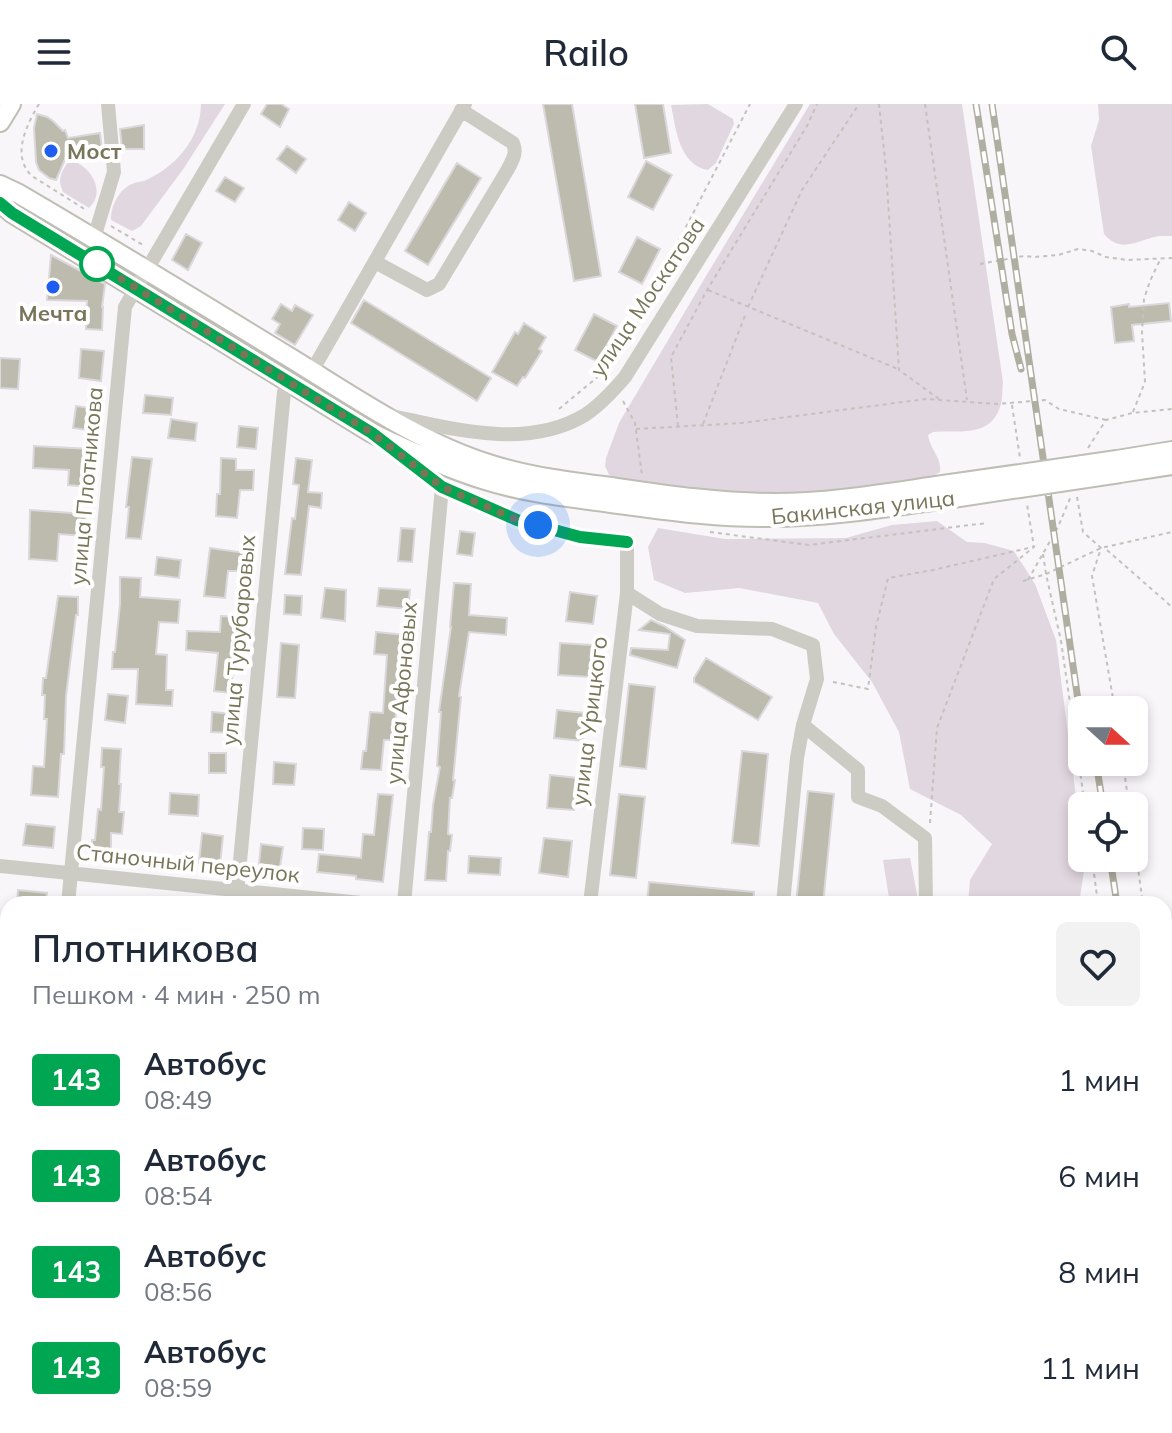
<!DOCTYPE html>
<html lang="ru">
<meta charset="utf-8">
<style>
body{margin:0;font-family:Mulish,sans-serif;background:#f2f2f3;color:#1f2937;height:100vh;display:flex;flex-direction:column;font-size:30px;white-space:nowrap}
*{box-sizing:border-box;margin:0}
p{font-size:26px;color:#747a83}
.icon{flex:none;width:44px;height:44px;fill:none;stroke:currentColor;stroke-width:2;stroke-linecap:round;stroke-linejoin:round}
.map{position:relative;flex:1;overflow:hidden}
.panel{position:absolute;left:0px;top:792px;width:1172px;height:538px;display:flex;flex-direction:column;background:#fff;border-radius:24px 24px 0 0;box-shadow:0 4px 12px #0003}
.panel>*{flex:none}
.badge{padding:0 16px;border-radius:6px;font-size:28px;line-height:52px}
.needle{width:52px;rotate:111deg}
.fabs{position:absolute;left:1068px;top:592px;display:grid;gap:16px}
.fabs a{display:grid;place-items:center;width:80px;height:80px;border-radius:12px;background:#fff;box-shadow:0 4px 12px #0003;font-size:40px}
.you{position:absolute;width:40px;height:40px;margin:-20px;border:6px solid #fff;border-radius:50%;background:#1a73e8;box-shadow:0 0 0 12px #1a73e833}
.map>.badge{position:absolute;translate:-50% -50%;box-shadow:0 0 0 4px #fff}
.round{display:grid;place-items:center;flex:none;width:84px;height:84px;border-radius:12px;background:#f2f2f3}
.headline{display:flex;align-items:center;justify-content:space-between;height:136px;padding:0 32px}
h1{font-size:38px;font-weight:600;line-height:60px}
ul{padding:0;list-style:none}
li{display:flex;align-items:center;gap:24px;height:96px;padding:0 32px}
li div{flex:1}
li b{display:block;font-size:30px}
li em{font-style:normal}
li .badge{min-width:88px;font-weight:700;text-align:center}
header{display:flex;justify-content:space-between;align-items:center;height:104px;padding:0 32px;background:#fff;font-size:36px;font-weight:600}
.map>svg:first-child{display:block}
.green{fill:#e1d7e0}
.building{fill:#bdbbad;stroke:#dad8db;stroke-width:2}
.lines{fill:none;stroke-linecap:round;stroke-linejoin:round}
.major-casing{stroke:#bfbeb5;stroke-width:22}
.path{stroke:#c3c2bc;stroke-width:2;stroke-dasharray:4 4;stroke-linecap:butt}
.minor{stroke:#cdccc4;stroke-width:14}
.major{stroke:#fff;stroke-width:18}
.rail-casing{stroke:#b0aea1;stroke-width:7}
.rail{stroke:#fff;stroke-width:4;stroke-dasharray:12;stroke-linecap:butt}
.major-bridge-casing{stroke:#bfbeb5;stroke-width:22;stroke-linecap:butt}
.major-bridge{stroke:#fff;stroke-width:18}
.line-casing{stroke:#fff;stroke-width:18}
.line{stroke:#00a651;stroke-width:12}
.walk{stroke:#787559;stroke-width:8;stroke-dasharray:0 14.4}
.poi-dot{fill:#1f5df0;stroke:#fff;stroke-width:3}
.stop-dot{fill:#fff;stroke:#00a651;stroke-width:4}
.labels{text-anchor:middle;stroke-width:8;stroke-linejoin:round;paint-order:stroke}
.poi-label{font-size:22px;font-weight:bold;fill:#787559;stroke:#fff;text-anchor:start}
.street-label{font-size:22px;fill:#787559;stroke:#fff}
</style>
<header><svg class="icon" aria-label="menu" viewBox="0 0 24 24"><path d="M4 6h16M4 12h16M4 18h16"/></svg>Railo<svg class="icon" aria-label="search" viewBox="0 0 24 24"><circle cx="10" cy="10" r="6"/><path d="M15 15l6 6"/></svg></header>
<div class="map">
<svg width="1172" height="1329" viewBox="0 0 1172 1329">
<rect width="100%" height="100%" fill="#f8f6f9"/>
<path class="green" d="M201,0H225L184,64L141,122L132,127L111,116C110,104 119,85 132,80C136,78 140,78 144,77C175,64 201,34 201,0Z
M708,0L733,15L734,20L716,59L708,66C679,61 676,25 671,1Z
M810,0H962L1003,278C1002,285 1003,296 1000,303C990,334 958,326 933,328L928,331C930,345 942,354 940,368L933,372L865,385L825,388L738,389L622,375L609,371L605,362L606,354L619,319L706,172Z
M1098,0H1172V132C1168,132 1163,132 1159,132C1139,135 1122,151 1104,130L1091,42L1099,16Z
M70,56C90,61 107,87 89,104L63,88C57,75 61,67 70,56Z
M154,179L373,312L369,318L150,186Z
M937,417L967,438L985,439L1014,447L1035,480L1056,536L1082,740V754H1084L1085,760L1079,800H968L970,776L992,740L961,711L910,685L899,628L872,578L834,530L818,499L739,484L685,489L654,476L648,443L658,424L725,435L846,434L892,421Z
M910,754L919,800H890L883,756Z
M996,1322H1115V1329H997Z"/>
<path class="building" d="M267,0H281L289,5L280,23L261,10Z
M543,0H572L601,172L574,177Z
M635,0H663L671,49L644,54Z
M37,10L47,13L53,17L63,27L65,26L68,34L100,29L103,53H66L56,76L49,74L39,66L36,58L34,24Z
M144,21V45H122L120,25Z
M287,42L306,55L296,69L277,55Z
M646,57L672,71L653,106L628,93Z
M457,59L481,74L428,161L405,147Z
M225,73L244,84L235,98L216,87Z
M349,98L366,109L355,127L338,116Z
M186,130L202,139L188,166L172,156Z
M637,133L660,145L642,180L619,168Z
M51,151L105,180L102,203H103L102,226L86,225L87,197L47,196Z
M364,196L491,274L477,297L351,219Z
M1169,199L1171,217L1132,221L1134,237L1115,239L1111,203L1129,200V203Z
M281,200L292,207L295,201L313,211L295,241L275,229L280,220L272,215Z
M594,210L617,222L598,258L575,246Z
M524,219L546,233L539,245L542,247L525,274L523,273L517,282L492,268L515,228L518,230Z
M81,245L104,247L101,277L79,274Z
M0,254L20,255L18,285L0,284Z
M145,291L173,294L171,311L143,309Z
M76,302L97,305L95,327L73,324Z
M171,315L197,319L195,337L168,334Z
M239,322L258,324L256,345L237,343Z
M34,342L91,345L89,383L68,381L69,366L33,364Z
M132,353L152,355L141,435L126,434L129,403H126Z
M221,354L236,355V366H254L253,386H240L237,414L216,412L217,390H220Z
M296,354L312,356L308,388L322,389L321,404L309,402L301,471L285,470L292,414L295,415L299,381L293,380Z
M30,406L86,410L84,432L59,430L57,457L29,455Z
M401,424L415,425L412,458L398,457Z
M460,427L475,429L472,452L457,450Z
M210,444L246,449L244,467H228L225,494L204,492Z
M157,453L181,456L179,474L155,471Z
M120,473L141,474L140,493L180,496L178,519L159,518L156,550L167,551L166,586H173L172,602L136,600L138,565H112L113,548H115L120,500Z
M454,479L471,480L469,511L507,514L506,531L469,528L459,592L461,593L453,676H455L452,694H450L448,730L452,731L450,747H448L446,777L425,776L429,728H431L433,701L440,663L437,662L441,608H439L451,523H450Z
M325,484L346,486L345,517L321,514Z
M379,484L410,486L408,505L377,502Z
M570,488L597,492L593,520L566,517Z
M285,491L302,492L301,511L284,510Z
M58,492L78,493V511H76L66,592L64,650H61L58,693L31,691L33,662L44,663L47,615H44L45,591H42L43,574H46Z
M221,512L241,513L237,551H234L231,589L214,587L218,549L186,546L187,527L220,528Z
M651,516L664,522L685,536L677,564L630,551L631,544L668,546L670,530L639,526Z
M376,528L405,531L401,600H397L393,636H384L381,666L361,665L363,647H366L370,608L383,609L387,551L374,550Z
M281,539L299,541L295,594L277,593Z
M560,539L592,541L590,573L558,571Z
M706,554L772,593L758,616L694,578V574Z
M629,580L655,583L646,665L620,662Z
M108,590L128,592L125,619L105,616Z
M557,606L585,609L583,637L554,634Z
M212,608L234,610L233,629L211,628Z
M102,644L121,645L119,680H121L119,708H124L122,730L111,729V749H92V736H95L98,705L101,706L104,663H101Z
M742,647L768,650L759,742L732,739Z
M209,649H226V669H209Z
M274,658L296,660L294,681L273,680Z
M550,671L577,674L574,706L547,704Z
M808,687L834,690L823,800H796Z
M170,689L199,691L198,712L169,710Z
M378,690L393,691L383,778L356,775V772L317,768L319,750L361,754L363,730L374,731Z
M619,690L645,693L636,774L610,771Z
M26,720L55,723L53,744L23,741Z
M303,724L324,725L323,746L302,745Z
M202,729L223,732L220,761L199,759Z
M544,734L572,737L568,773L539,769Z
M261,740L283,743L280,763L259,760Z
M469,752L501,754L500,771L468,769Z
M649,778L754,788L753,800H647Z
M18,786L47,789L46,800H17Z"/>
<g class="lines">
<defs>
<path id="major" d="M0,18L11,0
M0,81L19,90C108,142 196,196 284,250C350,290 417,338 492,361C531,373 571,378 611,383C666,391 719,399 774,399C831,399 887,389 943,381
M0,99L12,109L372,329C409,347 446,364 485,376C526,389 569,393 611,399C664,406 716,414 770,413C829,413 888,403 946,395
M1117,356L1172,347
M1120,369L1172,361"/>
</defs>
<use href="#major" class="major-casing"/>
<path class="path" d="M39,0C26,22 11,52 32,72L86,106
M879,0L886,65L899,266L939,295
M925,0L967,296
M111,122L143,141
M980,160L1024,152L1034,153L1058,151L1078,145L1092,147L1106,153L1127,156L1172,154
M708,186L898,265
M748,203L802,86L859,0
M623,297L635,319L642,371
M1012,301L1020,354
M559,305L600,271L676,142L750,0
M1133,308L1145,278L1142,228L1144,195L1150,177L1160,156
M703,320L746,209
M678,322L671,253L707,186L807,22L817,0
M636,325L742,319L926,295L997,300L1045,296L1059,305L1106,316
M1088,344L1106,316L1132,309L1172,305
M1077,393L1083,428L1101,444L1092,472L1115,606
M710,428L809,441L987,419
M1107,446L1172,503
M1043,450L1046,470L1061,537L1085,702
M1028,476L1058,423L1071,392
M1023,477L1046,470L1101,444L1172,428
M833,578L868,585L876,523L888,474L933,466L1033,443
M1123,658L1129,702
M930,719L937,624L994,475L1034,443L1027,400
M1134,736L1143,800
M1092,754L1098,800
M1164,809L1172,813
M1164,943L1172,996
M1164,1228H1172
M1164,1243L1172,1323"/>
<path class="minor" d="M94,134L114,68L108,0
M375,158L427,186L439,180L508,65C513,55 517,49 513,39L461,6
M312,267L465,0
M392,312C453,325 527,346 585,311C600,301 613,287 625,273L796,0
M391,344L442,383L517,416L580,433L627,438V489L590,800
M627,489L660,510L697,522L772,525L813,541L817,575L803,621L797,654L783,800
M803,621L858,666V693L882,702L925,734L926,800
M0,762L371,800
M68,800L125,203L244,0
M236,800L284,288L288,278
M404,800L442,383
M0,1223H8
M930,1322L931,1329
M18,1329L19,1322
M187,1329V1322
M355,1329L356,1322
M542,1329L543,1322
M732,1329L733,1322"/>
<use href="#major" class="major"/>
<defs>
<path id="rail" d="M976,0L1012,230L1021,265
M992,0L1082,624
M1096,658L1103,702
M1110,754L1117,800
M1164,1118L1172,1172
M1164,1182L1172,1240"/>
</defs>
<use href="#rail" class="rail-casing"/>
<use href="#rail" class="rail"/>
<defs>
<path id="major-bridge" d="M943,381L1117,356
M946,395L1120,369"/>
</defs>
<use href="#major-bridge" class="major-bridge-casing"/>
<use href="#major-bridge" class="major-bridge"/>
</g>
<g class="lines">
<defs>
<path id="line" d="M0,99L12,109L372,329L442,383L517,416L580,433L627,438"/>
</defs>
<use href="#line" class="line-casing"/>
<use href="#line" class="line"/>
<path class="walk" d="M97,160L372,329L442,383L517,416L538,421"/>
</g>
<g class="poi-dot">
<circle cx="51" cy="47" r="8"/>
<circle cx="53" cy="183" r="8"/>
</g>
<circle class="stop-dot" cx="97" cy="160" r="16"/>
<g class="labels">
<g class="poi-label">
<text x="67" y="55">Мост</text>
<text x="53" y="217" text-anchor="middle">Мечта</text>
</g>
<g class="street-label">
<text transform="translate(647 193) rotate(-56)" y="8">улица Москатова</text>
<text transform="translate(86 382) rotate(-85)" y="8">улица Плотникова</text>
<text transform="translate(863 403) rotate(-6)" y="8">Бакинская улица</text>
<text transform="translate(238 536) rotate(-85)" y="8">улица Турубаровых</text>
<text transform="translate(401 589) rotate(-85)" y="8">улица Афоновых</text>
<text transform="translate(589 617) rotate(-83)" y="8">улица Урицкого</text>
<text transform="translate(188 759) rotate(6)" y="8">Станочный переулок</text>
</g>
</g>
</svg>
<div class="fabs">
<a><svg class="needle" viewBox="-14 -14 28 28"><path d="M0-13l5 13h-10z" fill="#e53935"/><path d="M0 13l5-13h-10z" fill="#747a83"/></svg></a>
<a><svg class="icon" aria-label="locate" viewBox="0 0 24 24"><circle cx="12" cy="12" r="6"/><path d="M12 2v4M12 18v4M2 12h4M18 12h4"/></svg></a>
</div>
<div class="you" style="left:538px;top:421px"></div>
<section class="panel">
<div class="headline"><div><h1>Плотникова</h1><p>Пешком · 4 мин · 250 m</p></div><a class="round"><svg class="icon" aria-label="heart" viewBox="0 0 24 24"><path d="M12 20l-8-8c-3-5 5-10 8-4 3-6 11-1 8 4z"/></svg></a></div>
<ul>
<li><span class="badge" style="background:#00a651;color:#fff">143</span><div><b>Автобус</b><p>08:49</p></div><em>1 мин</em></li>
<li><span class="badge" style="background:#00a651;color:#fff">143</span><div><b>Автобус</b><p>08:54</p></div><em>6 мин</em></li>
<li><span class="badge" style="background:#00a651;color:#fff">143</span><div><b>Автобус</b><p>08:56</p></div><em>8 мин</em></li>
<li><span class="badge" style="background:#00a651;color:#fff">143</span><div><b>Автобус</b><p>08:59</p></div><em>11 мин</em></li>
</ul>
</section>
</div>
